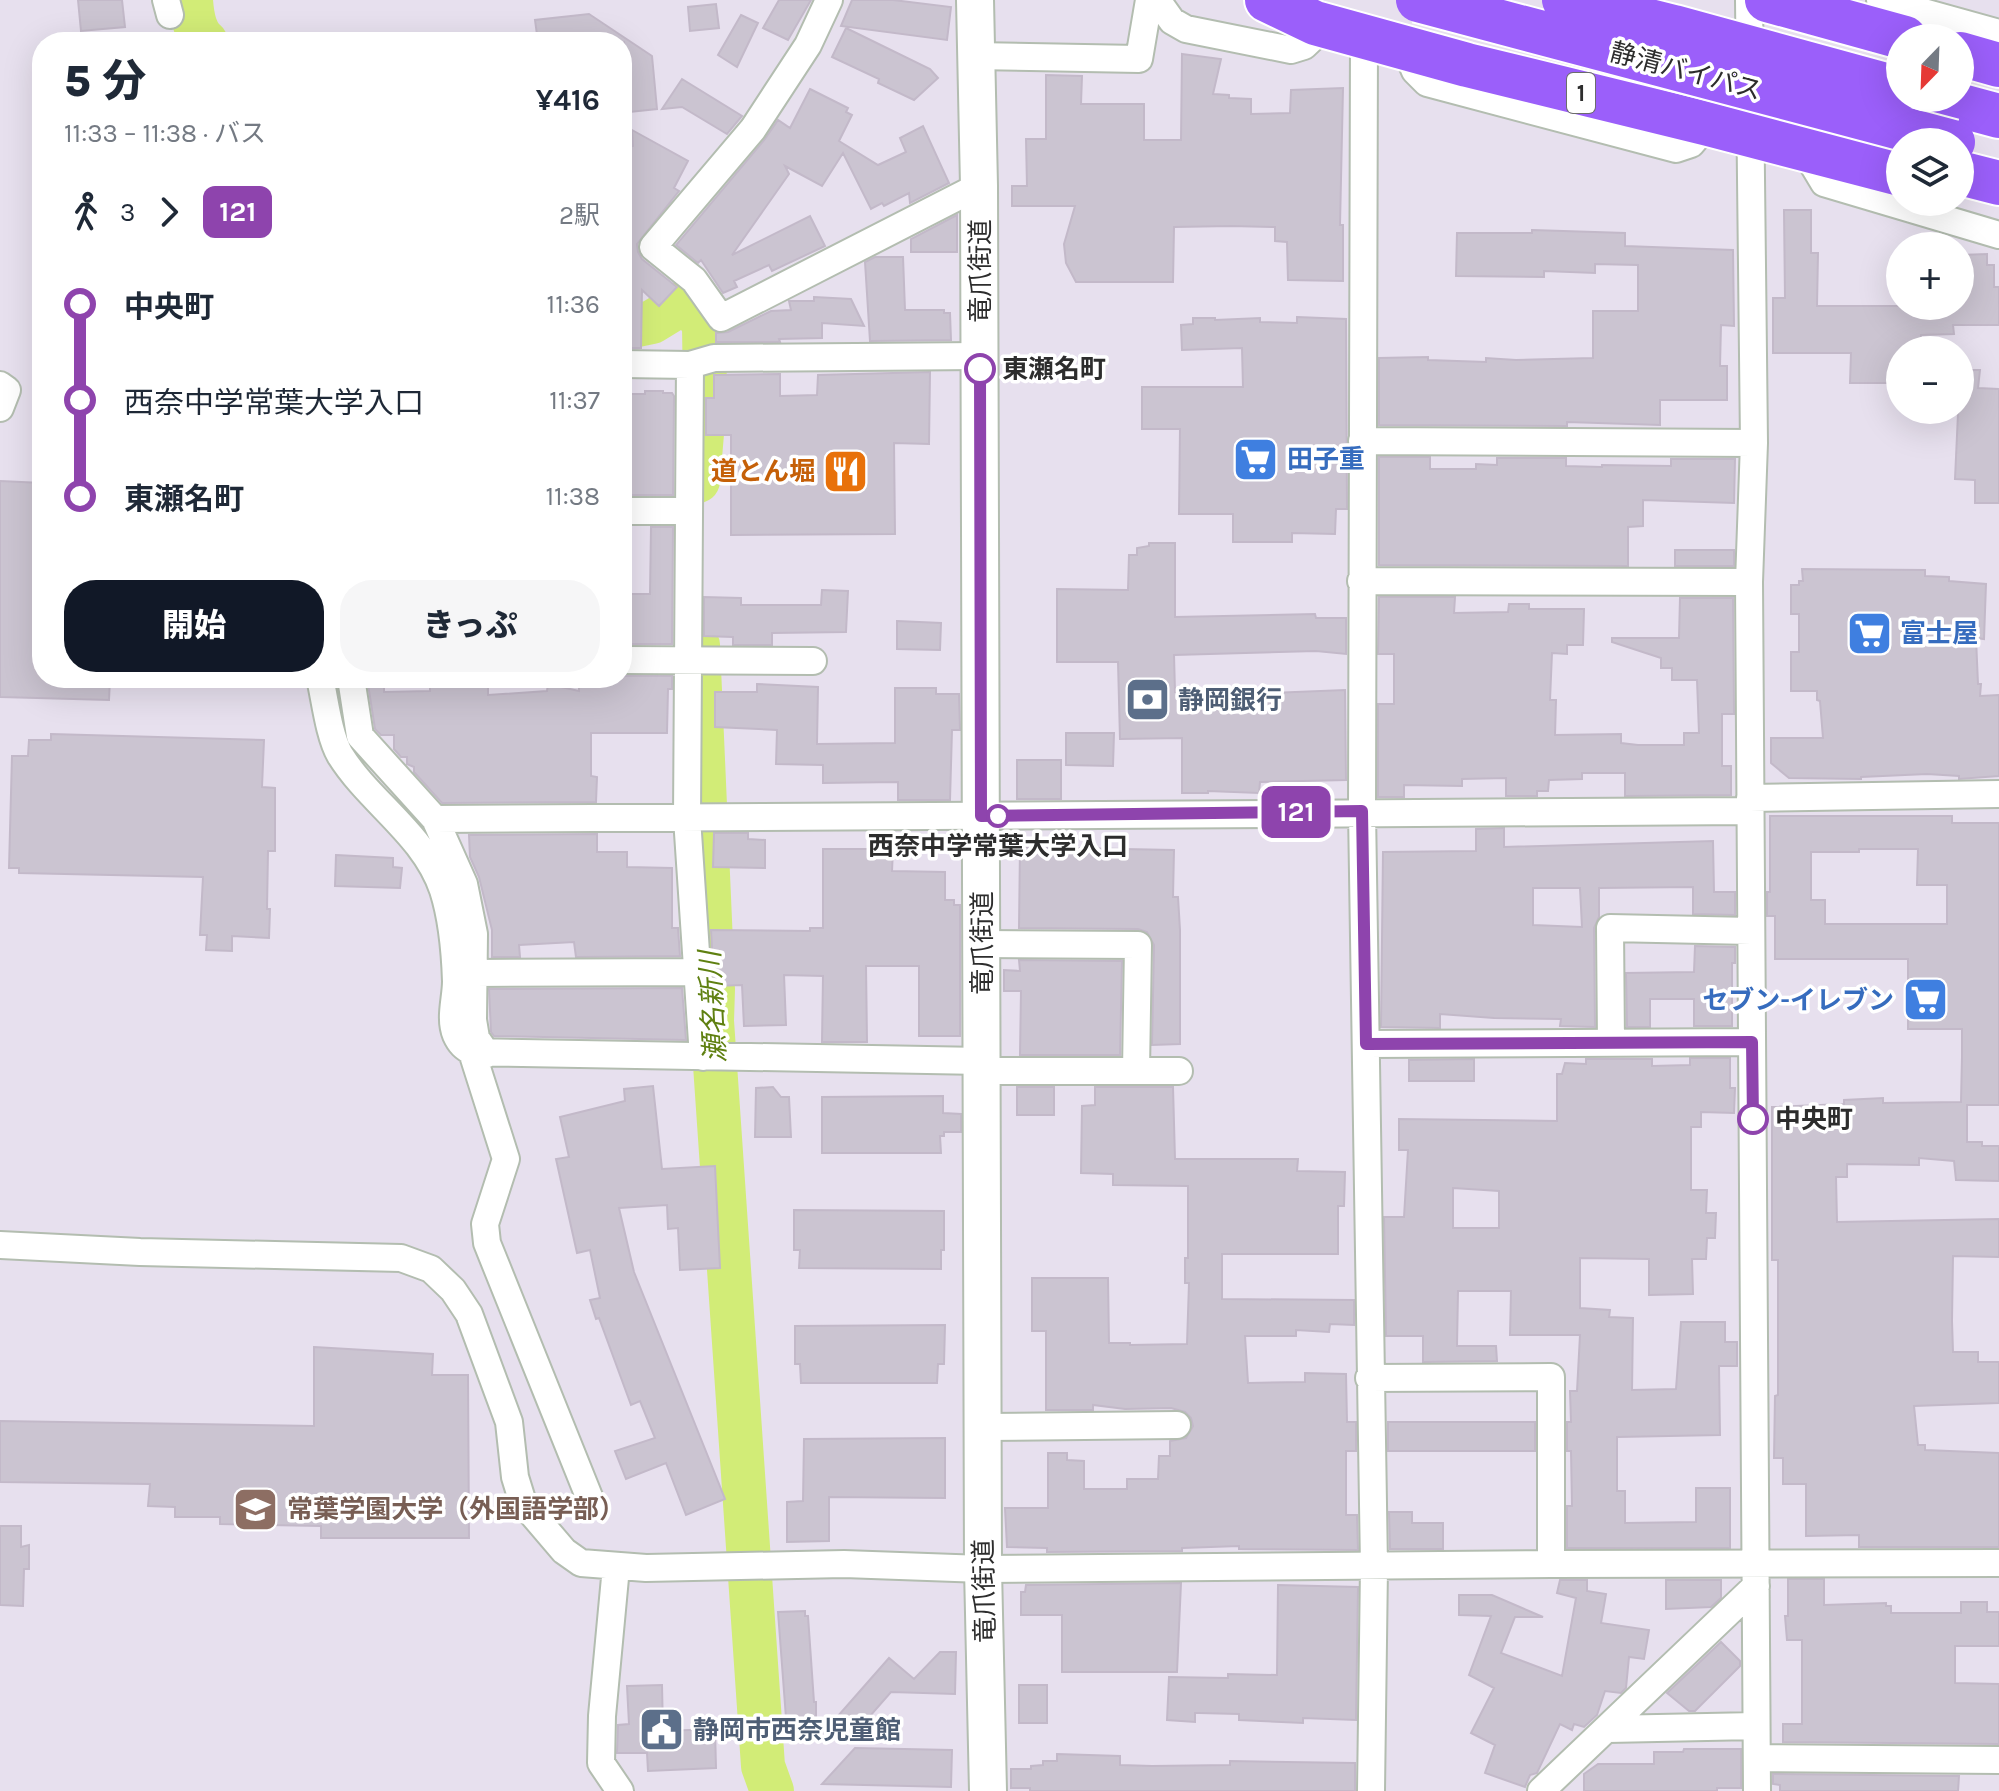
<!DOCTYPE html>
<html lang="ja">
<meta charset="utf-8">
<style>
body{margin:0;font-family:Karla,"Noto Sans JP",sans-serif;background:#f6f6f7;color:#1f2937;height:100vh;display:flex;flex-direction:column;font-size:30px;white-space:nowrap}
*{box-sizing:border-box;margin:0}
p{font-size:26px;color:#747a83}
.icon{flex:none;width:44px;height:44px;fill:none;stroke:currentColor;stroke-width:2;stroke-linecap:round;stroke-linejoin:round}
.map{position:relative;flex:1;overflow:hidden}
.side{position:absolute;left:32px;top:32px;width:600px;height:656px;display:flex;flex-direction:column;background:#fff;border-radius:32px;box-shadow:0 8px 32px #0002}
.side>*{flex:none}
.badge{padding:0 16px;border-radius:12px;font-size:28px;line-height:52px}
.needle{width:52px;rotate:203deg}
.controls{position:absolute;left:1886px;top:24px;display:grid;gap:16px}
.controls a{display:grid;place-items:center;width:88px;height:88px;border-radius:50%;background:#fff;box-shadow:0 8px 32px #0002;font-size:40px}
.map>.badge{position:absolute;translate:-50% -50%;box-shadow:0 0 0 4px #fff}
.legs{display:flex;align-items:center;gap:12px;height:88px;padding:0 32px;font-size:26px}
.legs p{margin-inline-start:auto}
.overview{display:flex;align-items:center;justify-content:space-between;height:136px;padding:0 32px}
h1{font-size:44px;font-weight:800;line-height:60px}
.primary-button{display:flex;gap:16px;margin-top:auto;padding:16px 32px}
.primary-button a{flex:1;height:92px;border-radius:32px;background:#111827;color:#fff;font-size:32px;font-weight:800;line-height:92px;text-align:center}
.primary-button a+a{background:#f6f6f7;color:#1f2937}
ul{padding:0 32px;list-style:none}
li{display:flex;align-items:center;gap:28px;height:96px;font-size:30px}
li i{display:grid;place-items:center;width:12px;height:100%;margin:0 10px;background:currentColor}
li i::after{content:'';width:20px;height:20px;margin:-10px;border:6px solid;border-radius:50%;background:#fff}
li p{margin-inline-start:auto}
li:first-child i{background:linear-gradient(#0000 50%,currentColor 0)}
li:last-child i{background:linear-gradient(currentColor 50%,#0000 0)}
.map>svg:first-child{display:block}
.lines{fill:none;stroke-linecap:round;stroke-linejoin:round}
.river{stroke:#d2ec77;stroke-width:44}
.building{fill:#cbc4d1;stroke:#c3b9c9;stroke-width:2;fill-rule:evenodd}
.street-casing{stroke:#b3bdb0;stroke-width:30}
.secondary-casing{stroke:#b3bdb0;stroke-width:40}
.highway-casing{stroke:#fff;stroke-width:48}
.street{stroke:#fff;stroke-width:26}
.secondary{stroke:#fff;stroke-width:36}
.highway{stroke:#9b5ffa;stroke-width:44}
.highway-bridge-casing{stroke:#fff;stroke-width:48;stroke-linecap:butt}
.highway-bridge{stroke:#9b5ffa;stroke-width:44}
.line-1-casing{stroke:#fff;stroke-width:18}
.line-1{stroke:#8e44ad;stroke-width:12}
.stop-1-dot{fill:#fff;stroke:#8e44ad;stroke-width:4}
.labels{text-anchor:middle;stroke-width:7;stroke-linejoin:round;paint-order:stroke}
.shield{fill:#fff;stroke:#6c6c6c;stroke-width:2}
.shield-label{font-size:24px;font-weight:bold;fill:#2d2d2d}
.street-label{font-size:26px;fill:#2d2d2d;stroke:#fff}
.stop-label{font-size:26px;font-weight:bold;fill:#2d2d2d;stroke:#fff;text-anchor:start}
.shop-label{font-size:26px;font-weight:bold;fill:#366cbe;stroke:#fff;text-anchor:start}
.food-label{font-size:26px;font-weight:bold;fill:#c56008;stroke:#fff;text-anchor:end}
.service-label{font-size:26px;font-weight:bold;fill:#4e5e75;stroke:#fff;text-anchor:start}
.education-label{font-size:26px;font-weight:bold;fill:#785e54;stroke:#fff;text-anchor:start}
.water-label{font-size:28px;font-style:italic;fill:#5f8011;stroke:#fff}
</style>
<div class="map">
<svg width="1999" height="1791" viewBox="0 0 1999 1791">
<rect width="100%" height="100%" fill="#e7e0ee"/>
<g class="lines">
<path class="river" d="M191,0C192,15 194,32 206,42
M622,323L628,327L652,322L688,300L704,325L705,398L698,481
M698,645L713,989L712,1021L763,1766L772,1791"/>
</g>
<path class="building" d="M78,0H122L125,27L81,31Z
M779,0H811L788,40L763,28Z
M852,0H893L951,7L947,40L841,26Z
M716,4L719,28L690,31L688,7Z
M589,14L652,56L657,109L630,112L624,42H538L535,20Z
M741,15L758,23L737,67L718,55Z
M846,28L930,69L938,78L914,100L878,83L879,79L832,57Z
M1182,54L1221,59L1213,94L1229,95V98L1251,99V114L1290,113L1291,90L1343,88L1340,225H1343V281L1288,280L1287,242L1275,241V227L1231,226L1174,227L1173,282H1076L1066,263L1064,244L1075,206H1012V186H1027L1026,139H1046V75L1082,76L1081,104H1144V140H1181Z
M682,79L742,116L727,134L682,107L662,109Z
M810,89L848,108L846,112L852,115L839,141L878,165L906,152L900,138L923,126L949,183L910,203L909,193L884,206L882,203L871,209L843,153L822,186L785,166L789,174L732,255L810,216L825,246L772,271L769,265L734,281L737,287L723,293L701,260L698,263L676,245L765,139L778,120L790,128Z
M632,130L688,161L674,188L679,191L637,244L638,252L642,259L677,287L659,306L642,290L641,348H622V148L633,146Z
M1784,210H1811V253H1818L1817,306H1960V255L1987,254V265H1994V287H1999V325H1953L1954,334L1921,335V349L1900,350V383H1850L1851,353H1773V298H1785Z
M957,215V252H911V239Z
M1532,230L1625,233V246L1733,250L1734,326L1721,325L1720,366H1727V400H1660V425L1567,422V426L1379,425V358L1428,357V360L1486,362V358L1516,360L1593,358V311H1638V265L1595,264V273L1544,271V277L1456,276L1457,233H1532Z
M875,257H903L905,310H944V313H950L951,340L870,341L865,262Z
M814,297L851,299L864,326L822,323V338L779,339L780,342H716V333L728,332L771,311L791,310L789,301H814Z
M1297,317L1346,319L1347,509H1336L1335,534L1292,533V542H1233V514H1179L1180,429H1142V387H1243L1242,348L1182,350L1181,325L1193,324V318H1215V320L1260,318V322L1297,323Z
M1960,370H1980L1978,388L1999,389V503H1975V480L1955,479Z
M930,372L929,444L894,443L895,534L731,535V435H706V398H714V375L780,374V396L817,395L818,375Z
M645,391H663V393H672L674,396L673,495H622V394H645Z
M1379,457H1430V469H1476V464L1497,465V458H1566V466L1602,467V465L1671,466V459H1735L1734,503L1643,500V526L1628,527V566L1379,565Z
M0,481L42,483V678H110L109,700L0,697Z
M651,527H673L672,644H622V613H629V594H650Z
M1149,543H1175V617L1315,614L1316,618H1346V654L1316,651L1174,655L1175,692L1207,690V694H1241L1345,690L1346,780L1260,782L1259,793L1208,791V793H1182V738L1120,739L1118,662H1057V589L1128,590L1129,555H1137V548L1149,546Z
M1675,550H1734V566H1675Z
M1802,569L1925,570V576L1949,577V581L1986,584L1984,639L1976,638L1978,684H1981L1980,696L1999,695V776L1959,779V776L1927,774L1861,777V779L1789,778L1771,763V738H1823L1820,701L1817,700V691H1791V652H1799V614H1791V585H1799V581H1803Z
M822,590L848,591L846,632L772,633V645H733V637L704,636V597L741,598V605H821Z
M1379,597H1455L1454,613L1508,612L1509,604H1529V609H1584L1583,645H1567V654L1552,653L1550,700H1556L1555,735L1621,734V743L1638,745H1684V733H1699L1697,680H1672V668H1661V658L1612,642V638H1679L1680,598H1733L1734,714H1722V766H1731V795L1625,796V773H1582V779L1549,780L1548,791H1537V796H1506V778L1462,779V786L1404,785V797H1378V704H1394V654H1378Z
M897,621L941,623L940,650L897,649Z
M622,676H672V689H668L667,733H591V776L597,777L596,802L442,803L414,772V767L407,764V757H401L394,749V735H381L375,729L367,678H384V692L430,691V685H441V678H488V695L547,691L548,684L579,691V678Z
M757,684L818,687L817,744L895,743V688H936V694H959L960,730H952L950,800H898V782L823,783V765L776,764L777,730L715,727V692H757Z
M1066,733H1114L1113,766L1066,765Z
M51,734L264,740L262,787L275,788V851H268L267,909H270L269,938L232,936V951L206,950L207,935H200L203,877L19,873V868H9L12,756H28L29,740H51Z
M1017,760H1061V799H1017Z
M1770,816H1952V823H1999V1105H1967V1142H1982V1146H1999V1181L1956,1180L1954,1161L1919,1158V1165L1847,1164V1177H1836L1837,1222L1999,1219V1257L1953,1256L1952,1321L1953,1352H1978V1362H1999V1403L1914,1406L1918,1445H1925V1450L1999,1453V1547H1859V1535L1806,1536V1484H1783V1458H1774L1775,1396L1778,1395V1260H1772V1107L1844,1104V1100L1883,1098V1103L1961,1102L1962,1057V1029H1908V959H1775V916H1767V892H1770ZM1859,849H1918L1917,885H1947V924H1825V900H1811V852H1859Z
M1504,828V847L1713,841L1714,892H1735V915L1693,914V887L1599,888V917L1594,928L1595,1027L1560,1026L1561,1019L1494,1018L1440,1014V1028L1381,1027L1383,852L1476,851V829ZM1533,888H1580L1582,927L1533,925Z
M714,833H748V839L765,840V868L713,867Z
M597,834V852H627V867L672,868V928H678L680,956L576,957L574,942L519,945L520,957H492V930L479,877L470,857L469,835Z
M1020,847L1174,850L1173,897H1178L1180,930V1044L1152,1045L1154,945L1147,932L1138,929L1019,928Z
M823,849H893L892,871L945,872V900H954V905H960V1036H919V966H866L867,1042H822L823,976L784,975L786,1025L744,1026L742,985L714,986L711,930L810,931V928H823Z
M336,855L393,858V867L402,868L400,888L335,886Z
M1695,946L1735,947V963H1732V1026H1694V999H1650V1027H1627L1626,973L1694,972Z
M1019,960L1122,961L1120,1055H1020L1021,991H1004V970L1020,971Z
M682,988L686,1040L494,1036L491,1032L489,989Z
M1690,1058H1730V1088H1735L1734,1113L1701,1112V1127H1691V1190H1707L1706,1213H1716L1715,1238H1707L1706,1259H1692L1693,1294L1649,1295V1259L1580,1258V1308L1610,1310L1609,1317L1633,1318L1632,1390L1676,1389L1681,1322H1725V1342H1737V1366H1719L1720,1435L1617,1437V1491H1625V1523L1696,1522V1488H1730V1548H1567V1506H1572L1571,1451H1567V1422H1571L1570,1391H1577L1580,1335H1510L1511,1291H1458L1457,1346H1496L1497,1361L1423,1362V1336H1386L1384,1217H1404L1408,1150H1399V1119L1557,1121V1074H1562L1565,1063L1586,1064V1059H1652V1066L1690,1065ZM1453,1188L1499,1191V1228H1453Z
M1474,1059V1081H1409V1060Z
M653,1086L662,1169L715,1166L720,1268L680,1270L678,1228L668,1229L667,1205L619,1208L634,1272L725,1499L686,1515L666,1463L626,1479L615,1451L655,1438L640,1401L631,1405L599,1318L596,1319L590,1300L600,1298L590,1250L577,1253L556,1159L569,1157L560,1117L625,1101L624,1089Z
M773,1087L781,1097H789L791,1137H755L756,1088Z
M1017,1087H1054V1115H1017Z
M1095,1087H1173L1175,1159H1298L1297,1171L1345,1172L1344,1206H1338V1254H1222V1299L1354,1300V1325L1330,1324L1329,1332L1296,1330V1336H1245L1248,1383L1305,1382V1373L1346,1374L1347,1422H1356V1451H1346V1515H1357L1358,1550L1239,1549V1546L1182,1548V1551L1047,1552V1548L1007,1547L1005,1508H1048V1453H1067V1460L1084,1461V1489H1127V1479H1158L1159,1456H1170V1441L1186,1438L1193,1426L1191,1418L1185,1412L1171,1408L1125,1409L1093,1405V1410H1046V1331H1032V1278H1108L1109,1343H1130V1345L1187,1344L1189,1283H1185V1258H1188V1186L1113,1185V1174L1081,1173L1082,1106L1095,1105Z
M943,1096V1113L961,1114V1132H944V1136H940L941,1153H822V1097Z
M794,1210L944,1211V1250H941V1269L799,1268L800,1250H794Z
M945,1325L944,1364H938L937,1383H801L800,1364H795V1326Z
M314,1347L433,1354L432,1375H468L469,1538H321V1526L220,1524V1517H175V1507L148,1506L150,1484L0,1482V1421L314,1426Z
M1388,1422H1535V1451H1388Z
M945,1438V1498L829,1497V1541L787,1542V1502L803,1501L804,1439Z
M1389,1512H1412V1523H1443V1549H1390Z
M0,1526H21V1547L29,1545V1569H24L23,1606L0,1605Z
M1788,1579H1824V1605L1886,1603V1606H1891V1613H1961V1602H1987V1612H1999V1646H1955V1683L1999,1684V1744L1783,1742V1724H1802V1640H1787L1785,1616H1788Z
M1560,1580H1587V1591L1606,1594L1601,1623L1649,1630L1644,1659L1629,1657L1626,1688L1621,1693L1605,1691L1597,1715L1584,1727L1574,1724L1572,1730L1560,1724L1537,1773L1530,1775L1525,1787L1485,1773L1495,1745L1471,1733L1494,1688L1469,1675L1491,1616L1459,1615V1595H1492L1543,1617H1515L1501,1653L1562,1676L1576,1598L1557,1593Z
M1666,1580H1721V1598L1711,1607L1666,1609Z
M1181,1583L1177,1672H1062V1615H1021V1592H1025L1026,1585Z
M1278,1585L1358,1587L1356,1720L1303,1718V1723L1239,1720V1714L1199,1713H1195V1722L1167,1720L1169,1677L1228,1678V1674L1277,1675Z
M805,1611V1616H808L814,1702H816V1733L787,1731L778,1612Z
M1721,1642L1740,1661V1666L1695,1711H1689L1667,1693Z
M940,1652H956L955,1694L891,1692L856,1732L823,1733L889,1658L914,1679Z
M662,1685L663,1731L715,1729L716,1768L648,1771L647,1753H617L618,1725L629,1724L627,1686Z
M1019,1685H1047V1723H1019Z
M855,1748L952,1750L951,1787L822,1784Z
M1684,1749H1741V1788H1717V1791H1584V1774L1598,1764H1654V1752H1683Z
M1057,1754L1120,1756V1765L1152,1766L1230,1765V1761L1355,1763V1791H1030V1788H1011V1769H1031V1766L1043,1765V1761H1057Z
M1773,1774L1959,1776L1958,1791H1780V1785L1773,1784Z"/>
<g class="lines">
<defs>
<path id="street" d="M166,0L170,15
M829,0L808,45L753,129L653,247L694,280L721,318L979,186
M1157,0L1172,21L1186,29L1291,50L1304,46L1325,26
M1749,0L1754,443L1749,582L1757,1791
M1880,0L1999,33
M1364,37L1362,811L1374,1567L1371,1791
M1405,48L1415,71L1427,83L1676,149L1691,144L1708,124
M974,56L1139,59L1149,0
M1803,148L1824,183L1999,235
M622,364L690,365L714,358L980,356
M690,365L687,818L703,1057
M0,385L7,390L0,408
M1362,441L1754,443
M622,511H689
M1361,581L1749,582
M622,660L813,661
M320,678C325,700 329,736 340,755C370,803 424,834 443,890C452,918 455,951 456,981C456,999 449,1018 456,1035C460,1044 464,1047 472,1052L982,1061
M351,678L360,736L435,819L464,884L474,934L473,1020L476,1038L487,1054
M1750,798L1999,794
M435,819L1750,811
M982,944L1138,945L1136,1071
M475,973L697,972
M1611,1043L1610,928L1751,931
M1366,1044L1752,1042
M472,1052L506,1159L485,1224L487,1243L592,1504
M982,1071H1179
M0,1245L140,1252L401,1258L431,1269L453,1290L469,1314L509,1422L515,1477L523,1503L564,1551L581,1563L646,1568L844,1564L983,1569L1551,1564L1999,1563
M1369,1378L1551,1377V1564
M984,1427L1177,1425
M616,1567L602,1716L601,1763L620,1791
M1608,1729L1756,1726
M1757,1758L1999,1760
M1541,1791L1756,1586"/>
<path id="secondary" d="M975,0L979,186L983,1569L988,1791"/>
<path id="highway" d="M1267,0L1315,23L1467,65L1708,124L1900,174
M1767,0L1905,38
M1960,54L1999,65
M1932,98L1999,116
M1960,173L1999,183"/>
</defs>
<use href="#street" class="street-casing"/>
<use href="#secondary" class="secondary-casing"/>
<use href="#highway" class="highway-casing"/>
<use href="#street" class="street"/>
<use href="#secondary" class="secondary"/>
<use href="#highway" class="highway"/>
<defs>
<path id="highway-bridge" d="M1418,0L1953,142
M1564,0L1674,27L1900,89"/>
</defs>
<use href="#highway-bridge" class="highway-bridge-casing"/>
<use href="#highway-bridge" class="highway-bridge"/>
</g>
<g class="lines">
<defs>
<path id="line-1" d="M980,369L981,816L1362,811L1366,1044L1752,1042L1753,1119"/>
</defs>
<use href="#line-1" class="line-1-casing"/>
<use href="#line-1" class="line-1"/>
</g>
<defs>
<symbol id="supermarket-square" viewBox="-11 -11 22 22"><rect x="-9" y="-9" width="18" height="18" rx="4" fill="#3f7fe0" stroke="#fff"/><path d="M-6-5.5h2.5l.6 2H6L4.5 2H-2.5L-4.4-4H-6ZM-1.5 3.2a1.3 1.3 0 1 0 .1 0ZM3 3.2a1.3 1.3 0 1 0 .1 0Z" fill="#fff"/></symbol>
<symbol id="restaurant-square" viewBox="-11 -11 22 22"><rect x="-9" y="-9" width="18" height="18" rx="4" fill="#e8710a" stroke="#fff"/><path d="M-5-6h1v4h1v-4h1v4h1v-4h1v5L-1.5 .5V6h-2V.5L-5-1ZM5-6V6H3V1.5H1.5Q1.5-4 5-6Z" fill="#fff"/></symbol>
<symbol id="bank-square" viewBox="-11 -11 22 22"><rect x="-9" y="-9" width="18" height="18" rx="4" fill="#5c6f8a" stroke="#fff"/><path d="M-6-4H6V4H-6ZM0-2.3a2.3 2.3 0 1 0 0 4.6a2.3 2.3 0 1 0 0-4.6Z" fill="#fff"/></symbol>
<symbol id="university-square" viewBox="-11 -11 22 22"><rect x="-9" y="-9" width="18" height="18" rx="4" fill="#8d6e63" stroke="#fff"/><path d="M0-5L7-2L0 1L-7-2ZM-4 1L0 2.5L4 1V4Q0 6-4 4Z" fill="#fff"/></symbol>
<symbol id="civic-square" viewBox="-11 -11 22 22"><rect x="-9" y="-9" width="18" height="18" rx="4" fill="#5c6f8a" stroke="#fff"/><path d="M-.6-6.5H3V-4.5H.6V-3L4-1V1h2V6H-6V1h2V-1L-.6-3ZM-1.2 2.5V6h2.4V2.5Z" fill="#fff"/></symbol>
</defs>
<g fill-rule="evenodd">
<use href="#supermarket-square" x="1230" y="434" width="51" height="51"/>
<use href="#restaurant-square" x="820" y="446" width="51" height="51"/>
<use href="#supermarket-square" x="1844" y="608" width="51" height="51"/>
<use href="#bank-square" x="1122" y="674" width="51" height="51"/>
<use href="#supermarket-square" x="1900" y="974" width="51" height="51"/>
<use href="#university-square" x="230" y="1484" width="51" height="51"/>
<use href="#civic-square" x="636" y="1704" width="51" height="51"/>
</g>
<g class="stop-1-dot">
<circle cx="980" cy="369" r="14"/>
<circle cx="998" cy="816" r="10"/>
<circle cx="1753" cy="1119" r="14"/>
</g>
<g class="labels">
<rect class="shield" x="1567" y="73" width="28" height="40" rx="6"/>
<g class="shield-label">
<text x="1581" y="101">1</text>
</g>
<g class="street-label">
<text transform="translate(1686 71) rotate(15)" y="9">静清バイパス</text>
<text transform="translate(980 271) rotate(-90)" y="9">竜爪街道</text>
<text transform="translate(982 943) rotate(-90)" y="9">竜爪街道</text>
<text transform="translate(984 1591) rotate(-91)" y="9">竜爪街道</text>
</g>
<g class="stop-label">
<text x="1002" y="378">東瀬名町</text>
<text x="998" y="855" text-anchor="middle">西奈中学常葉大学入口</text>
<text x="1775" y="1128">中央町</text>
</g>
<g class="shop-label">
<text x="1287" y="468">田子重</text>
<text x="1900" y="642">富士屋</text>
<text x="1894" y="1009" text-anchor="end">セブン-イレブン</text>
</g>
<g class="food-label">
<text x="815" y="480">道とん堀</text>
</g>
<g class="service-label">
<text x="1178" y="709">静岡銀行</text>
<text x="693" y="1739">静岡市西奈児童館</text>
</g>
<g class="education-label">
<text x="287" y="1518">常葉学園大学（外国語学部）</text>
</g>
<g class="water-label">
<text transform="translate(712 1007) rotate(-93)" y="10">瀬名新川</text>
</g>
</g>
</svg>
<div class="controls">
<a><svg class="needle" viewBox="-14 -14 28 28"><path d="M0-13l5 13h-10z" fill="#e53935"/><path d="M0 13l5-13h-10z" fill="#747a83"/></svg></a>
<a><svg class="icon" aria-label="layers" viewBox="0 0 24 24"><path d="M12 4l9 5-9 5-9-5zM3 14l9 5 9-5"/></svg></a>
<a>+</a>
<a>−</a>
</div>
<b class="badge" style="left:1296px;top:812px;background:#8e44ad;color:#fff">121</b>
<section class="side">
<div class="overview"><div><h1>5 分</h1><p>11:33 – 11:38 · バス</p></div><b>¥416</b></div>
<div class="legs"><svg class="icon" aria-label="walk" viewBox="0 0 24 24"><circle cx="13" cy="4" r="2"/><path d="M13 8l-2 6 4 7M11 14l-3 7M7 12l3-4h3l4 4"/></svg>3<svg class="icon" aria-label="forward" viewBox="0 0 24 24"><path d="M9 5l7 7-7 7"/></svg><b class="badge" style="background:#8e44ad;color:#fff">121</b><p>2駅</p></div>
<ul>
<li><i style="color:#8e44ad"></i><b>中央町</b><p>11:36</p></li>
<li><i style="color:#8e44ad"></i><span>西奈中学常葉大学入口</span><p>11:37</p></li>
<li><i style="color:#8e44ad"></i><b>東瀬名町</b><p>11:38</p></li>
</ul>
<div class="primary-button"><a>開始</a><a>きっぷ</a></div>
</section>
</div>
